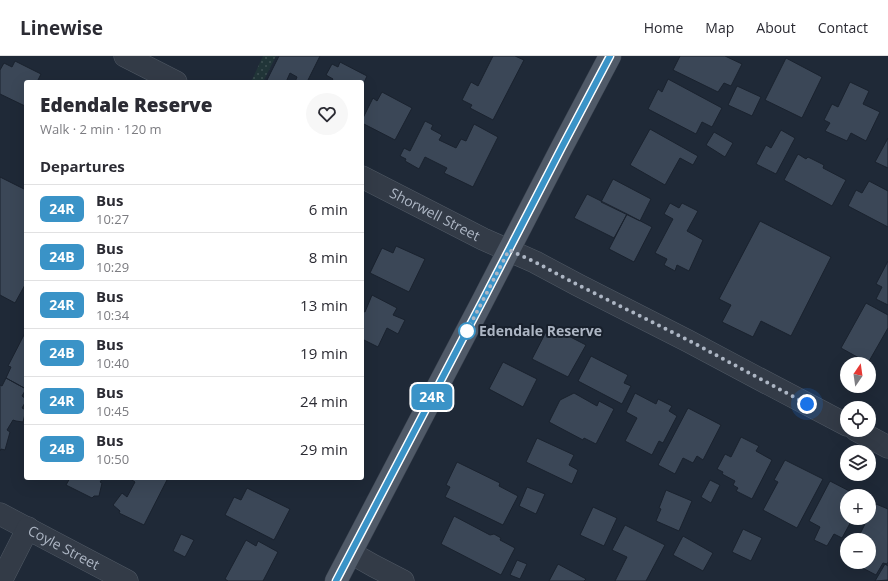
<!DOCTYPE html>
<meta charset="utf-8">
<style>
body{margin:0;font-family:"Open Sans",sans-serif;background:#f7f7f7;color:#2b2b33;height:100vh;display:flex;flex-direction:column;font-size:15px;white-space:nowrap}
*{box-sizing:border-box;margin:0}
p{font-size:13px;color:#7c7c81}
.icon{flex:none;width:22px;height:22px;fill:none;stroke:currentColor;stroke-width:2;stroke-linecap:round;stroke-linejoin:round}
.map{position:relative;flex:1;overflow:hidden}
.details{position:absolute;left:24px;top:24px;width:340px;height:400px;display:flex;flex-direction:column;background:#fff;border-radius:4px;box-shadow:0 4px 16px #0002}
.details>*{flex:none}
.badge{padding:0 8px;border-radius:6px;font-size:14px;line-height:26px}
.needle{width:26px;rotate:13deg}
.controls{position:absolute;left:840px;top:301px;display:grid;gap:8px}
.controls a{display:grid;place-items:center;width:36px;height:36px;border-radius:50%;background:#fff;box-shadow:0 4px 16px #0002;font-size:20px}
.you{position:absolute;width:20px;height:20px;margin:-10px;border:3px solid #fff;border-radius:50%;background:#1a73e8;box-shadow:0 0 0 6px #1a73e833}
.map>.badge{position:absolute;translate:-50% -50%;box-shadow:0 0 0 2px #fff}
h2{padding:0 16px;font-size:15px;line-height:36px}
.round{display:grid;place-items:center;flex:none;width:42px;height:42px;border-radius:21px;background:#f7f7f7}
.summary{display:flex;align-items:center;justify-content:space-between;height:68px;padding:0 16px}
h1{font-size:19px;font-weight:800;line-height:30px}
ul{padding:0;list-style:none}
li{display:flex;align-items:center;gap:12px;height:48px;padding:0 16px;border-top:1px solid #e1e1e2}
li div{flex:1}
li b{display:block;font-size:15px}
li em{font-style:normal}
li .badge{min-width:44px;font-weight:700;text-align:center}
header{display:flex;align-items:center;gap:24px;box-sizing:border-box;height:56px;padding:0 20px;background:#fff;border-bottom:1px solid #e1e1e2}
header strong{font-size:19px}
nav{display:flex;gap:22px;margin-inline-start:auto;font-size:14px}
.map>svg:first-child{display:block}
.park{fill:url(#park-dots)}
.building{fill:#3b4757;stroke:#1a222e}
.lines{fill:none;stroke-linecap:round;stroke-linejoin:round}
.street-casing{stroke:#505965;stroke-width:23}
.primary-casing{stroke:#3c4451;stroke-width:23}
.street{stroke:#333b47;stroke-width:22}
.primary{stroke:#505a68;stroke-width:22}
.line-casing{stroke:#fff;stroke-width:9}
.line{stroke:#3a93c7;stroke-width:6}
.walk{stroke:#adb6c4;stroke-width:4;stroke-dasharray:0 7.2}
.stop-dot{fill:#fff;stroke:#3a93c7;stroke-width:2}
.labels{text-anchor:middle;stroke-width:4;stroke-linejoin:round;paint-order:stroke}
.street-label{font-size:14px;fill:#adb6c4;stroke:#18202c}
.stop-label{font-size:14px;font-weight:bold;fill:#adb6c4;stroke:#18202c;text-anchor:start}
</style>
<header>
<strong>Linewise</strong>
<nav><a>Home</a><a>Map</a><a>About</a><a>Contact</a></nav>
</header>
<div class="map">
<svg width="888" height="525" viewBox="0 0 888 525">
<defs>
<pattern id="park-dots" width="8" height="8" patternUnits="userSpaceOnUse"><rect width="8" height="8" fill="#213538"/><path d="M2 2h.1M6 6h.1" fill="none" stroke="#3f5053" stroke-width="1.8" stroke-linecap="round"/></pattern>
</defs>
<rect width="100%" height="100%" fill="#1f2937"/>
<path class="park" d="M263,0H276L263,26H251Z"/>
<path class="building" d="M279,0H320L307,26H295L297,21L290,17L286,26H266Z
M493,0H515L524,4L493,64L470,52L472,49L462,44L471,26L478,30Z
M680,0H725L742,8L731,30L724,27L718,36L673,14Z
M786,2L822,21L802,62L765,44Z
M15,5L41,18L37,26H26V47L25,50L0,38V14L4,7L12,11Z
M340,6L367,20L362,31V26H331L333,23L326,19L332,8L338,11Z
M668,23L722,52L712,71L702,66L696,78L648,53L658,33L662,36Z
M850,26L869,35L863,48L880,56L866,85L851,77L847,85L825,75L830,67L824,64L832,48L838,51Z
M737,30L761,41L752,60L728,49Z
M382,36L412,52L395,84L362,67V64L373,42L377,45Z
M425,65L433,69L431,73L442,79L439,84L456,92L461,83L466,85L474,68L498,81L473,131L444,117L447,112L425,101L419,113L405,105L406,103L400,100L404,92L410,95Z
M650,73L698,100L693,109L680,102L665,129L630,109Z
M781,74L795,82L776,118L756,108L766,89L771,92Z
M714,76L733,87L725,101L706,89Z
M888,82V112L875,106Z
M798,98L806,103L808,101L824,109L823,112L846,124L832,150L784,124Z
M0,121L26,134V227L15,247L0,239Z
M613,123L651,143L640,165L601,146Z
M869,125L888,135V171L848,150L856,134L862,137Z
M587,138L627,158L614,182L574,162Z
M670,147L679,152L682,147L698,155L687,175L703,184L689,215L677,209L675,215L664,209L667,203L655,197L673,163L664,158Z
M627,158L652,171L634,206L609,193Z
M760,165L831,201L791,280L761,265L753,281L722,266L731,249L719,243Z
M396,190L425,203L409,236L370,217L382,192L393,197Z
M888,205V249L876,243L882,231L876,228Z
M372,239L397,252L393,259L405,264L398,278L387,272L378,291L362,283V255L365,256Z
M866,247L888,259V272L868,307L841,292Z
M549,270L586,289L568,321L532,303Z
M26,275V333L6,322L11,311L8,310Z
M591,300L628,319L624,327L631,330L622,348L578,325Z
M503,306L537,323L523,351L489,333Z
M6,322L26,333L22,340L26,343V345L22,352L26,354L23,366L16,365L13,364L7,374L10,376L5,394L1,393L0,395V329L2,330Z
M574,337L597,350L599,345L614,353L596,388L584,382L583,384L549,366L560,344Z
M635,337L656,348L658,343L672,350L669,355L677,360L663,387L659,385L652,399L625,385L637,362L626,356Z
M688,352L721,369L703,404L697,400L693,407L683,402L675,418L658,409Z
M741,381L759,390L756,395L772,404L752,443L736,435L738,432L733,429L735,425L722,418L723,416L717,413L725,398L731,401Z
M537,382L574,399L569,409L578,414L572,428L526,406Z
M785,404L823,423L797,472L763,454L778,426L774,424Z
M457,406L500,427L499,430L518,440L503,469L445,441L450,431L446,429Z
M70,422H103L100,426L102,427L99,440H94L92,442L66,429Z
M129,422H168L144,469L119,457L120,455L113,449L122,437L127,441L135,426Z
M710,424L720,429L711,447L701,441Z
M830,425L859,440H847V462H853L842,482L834,478L827,490L814,484L820,471L809,465Z
M527,431L545,438L536,458L519,450Z
M247,432L290,453L274,484L225,459L234,441L241,444Z
M666,434L692,445L679,475L656,465L661,453L659,452Z
M876,448L888,453V506L887,508L883,507L876,519L851,506H869V484H857L868,462H869V460L874,449Z
M593,451L617,462L604,490L580,479Z
M454,460L490,479L494,478L501,482L500,484L515,492L501,519L441,488Z
M625,469L665,489L646,525H615L627,501L612,494Z
M743,473L762,482L751,505L732,496Z
M181,478L194,484L185,501L173,495Z
M683,480L713,497L703,515L673,499Z
M246,484L256,490L258,485L278,496L263,525H228L225,523Z
M517,504L527,508L520,523L510,519Z
M558,508L586,523L584,525H549Z
M885,508L888,510V524L875,525Z"/>
<g class="lines">
<defs>
<g id="street">
<path d="M125,0L176,26"/>
<path id="s1" d="M362,121L483,183L535,206L578,229L688,285L767,327L847,369"/>
<path d="M856,374L888,391"/>
<path id="s2" d="M0,458L127,525"/>
<path d="M351,497L374,510L403,525"/>
<path d="M1,525L28,472"/>
</g>
<path id="primary" d="M336,525L482,246L562,91L610,0"/>
</defs>
<use href="#street" class="street-casing"/>
<use href="#primary" class="primary-casing"/>
<use href="#street" class="street"/>
<use href="#primary" class="primary"/>
</g>
<g class="lines">
<defs>
<path id="line" d="M336,525L482,246L562,91L610,0"/>
</defs>
<use href="#line" class="line-casing"/>
<use href="#line" class="line"/>
<path class="walk" d="M467,275L509,194L535,206L578,229L688,284L807,348"/>
</g>
<circle class="stop-dot" cx="467" cy="275" r="8"/>
<g class="labels">
<g class="street-label">
<text dy="5" stroke="none"><textPath href="#s1" startOffset="82">Shorwell Street</textPath></text>
<text dy="5" stroke="none"><textPath href="#s2" startOffset="72">Coyle Street</textPath></text>
</g>
<g class="stop-label">
<text x="479" y="280">Edendale Reserve</text>
</g>
</g>
</svg>
<div class="controls">
<a><svg class="needle" viewBox="-14 -14 28 28"><path d="M0-13l5 13h-10z" fill="#e53935"/><path d="M0 13l5-13h-10z" fill="#7c7c81"/></svg></a>
<a><svg class="icon" aria-label="locate" viewBox="0 0 24 24"><circle cx="12" cy="12" r="6"/><path d="M12 2v4M12 18v4M2 12h4M18 12h4"/></svg></a>
<a><svg class="icon" aria-label="layers" viewBox="0 0 24 24"><path d="M12 4l9 5-9 5-9-5zM3 14l9 5 9-5"/></svg></a>
<a>+</a>
<a>−</a>
</div>
<div class="you" style="left:807px;top:348px"></div>
<b class="badge" style="left:432px;top:341px;background:#3a93c7;color:#fff">24R</b>
<section class="details">
<div class="summary"><div><h1>Edendale Reserve</h1><p>Walk · 2 min · 120 m</p></div><a class="round"><svg class="icon" aria-label="heart" viewBox="0 0 24 24"><path d="M12 20l-8-8c-3-5 5-10 8-4 3-6 11-1 8 4z"/></svg></a></div>
<h2>Departures</h2>
<ul>
<li><span class="badge" style="background:#3a93c7;color:#fff">24R</span><div><b>Bus</b><p>10:27</p></div><em>6 min</em></li>
<li><span class="badge" style="background:#3a93c7;color:#fff">24B</span><div><b>Bus</b><p>10:29</p></div><em>8 min</em></li>
<li><span class="badge" style="background:#3a93c7;color:#fff">24R</span><div><b>Bus</b><p>10:34</p></div><em>13 min</em></li>
<li><span class="badge" style="background:#3a93c7;color:#fff">24B</span><div><b>Bus</b><p>10:40</p></div><em>19 min</em></li>
<li><span class="badge" style="background:#3a93c7;color:#fff">24R</span><div><b>Bus</b><p>10:45</p></div><em>24 min</em></li>
<li><span class="badge" style="background:#3a93c7;color:#fff">24B</span><div><b>Bus</b><p>10:50</p></div><em>29 min</em></li>
</ul>
</section>
</div>
